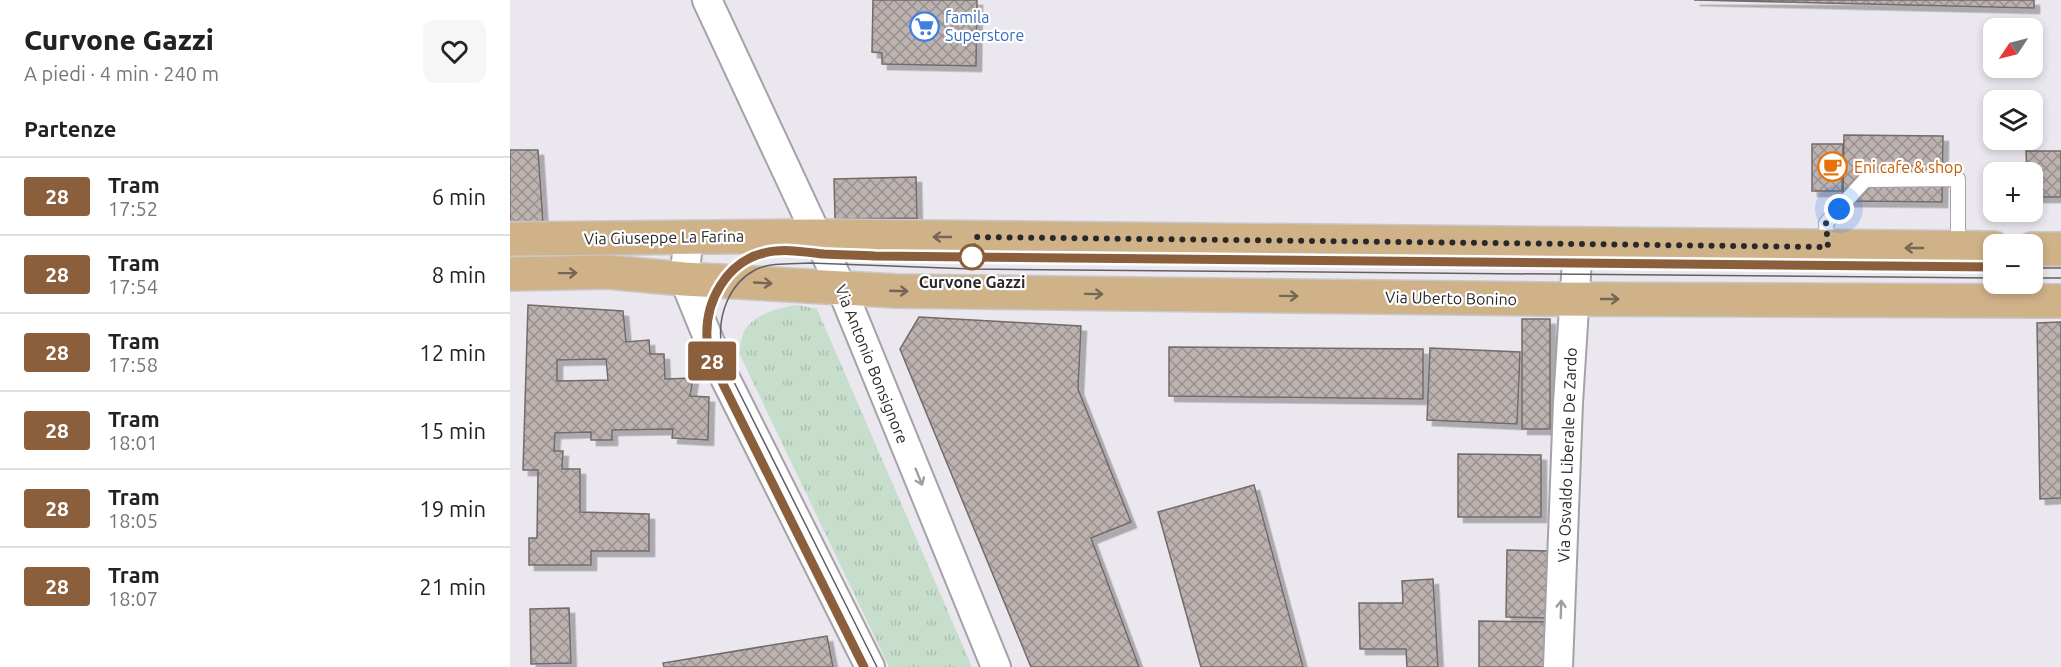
<!DOCTYPE html>
<html lang="it">
<meta charset="utf-8">
<style>
body{margin:0;font-family:Ubuntu,sans-serif;background:#f6f6f6;color:#222;height:100vh;display:flex;flex-direction:column;font-size:22px;white-space:nowrap}
*{box-sizing:border-box;margin:0}
p{font-size:20px;color:#767676}
.icon{flex:none;width:33px;height:33px;fill:none;stroke:currentColor;stroke-width:2;stroke-linecap:round;stroke-linejoin:round}
.map{position:relative;flex:1;overflow:hidden}
.sheet{display:flex;flex-direction:column;background:#fff;width:510px}
.sheet>*{flex:none}
.badge{padding:0 12px;border-radius:4px;font-size:21px;line-height:39px}
.needle{width:39px;rotate:235deg}
.tools{position:absolute;left:1473px;top:18px;display:grid;gap:12px}
.tools a{display:grid;place-items:center;width:60px;height:60px;border-radius:12px;background:#fff;box-shadow:0 3px 9px #0003;font-size:30px}
.you{position:absolute;width:30px;height:30px;margin:-15px;border:4px solid #fff;border-radius:50%;background:#1a73e8;box-shadow:0 0 0 9px #1a73e833}
.map>.badge{position:absolute;translate:-50% -50%;box-shadow:0 0 0 3px #fff}
h2{padding:0 24px;font-size:22px;line-height:54px}
.round{display:grid;place-items:center;flex:none;width:63px;height:63px;border-radius:12px;background:#f6f6f6}
.head{display:flex;align-items:center;justify-content:space-between;height:102px;padding:0 24px}
h1{font-size:28px;font-weight:800;line-height:45px}
ul{padding:0;list-style:none}
li{display:flex;align-items:center;gap:18px;height:78px;padding:0 24px;border-top:2px solid #e0e0e0}
li div{flex:1}
li b{display:block;font-size:22px}
li em{font-style:normal}
li .badge{min-width:66px;font-weight:700;text-align:center}
main{display:flex;flex:1;min-height:0}
.map>svg:first-child{display:block}
.grass{fill:url(#grass-tufts)}
.building{fill:url(#building-cross-hatch);stroke:#736a69;stroke-width:1.5;fill-rule:evenodd;filter:url(#shadow)}
.lines{fill:none;stroke-linecap:round;stroke-linejoin:round}
.service-casing{stroke:#a6a1a9;stroke-width:16}
.minor-casing{stroke:#a6a1a9;stroke-width:32}
.primary-casing{stroke:#c8c7c8;stroke-width:36}
.service{stroke:#fff;stroke-width:14}
.minor{stroke:#fff;stroke-width:28}
.primary{stroke:#d0b288;stroke-width:33}
.tram{stroke:#626064;stroke-width:1.5}
.oneway{stroke:#756655}
.oneway2{stroke:#9f9ea0}
.line-casing{stroke:#fff;stroke-width:14}
.line{stroke:#8b5e3c;stroke-width:9}
.walk{stroke:#2a282b;stroke-width:6;stroke-dasharray:0 10.8}
.stop-dot{fill:#fff;stroke:#8b5e3c;stroke-width:3}
.labels{text-anchor:middle;stroke-width:4.5;stroke-linejoin:round;paint-order:stroke}
.shop-label{font-size:16px;fill:#366cbe;stroke:#fff;text-anchor:start}
.food-label{font-size:16px;fill:#c56008;stroke:#fff;text-anchor:start}
.street-label{font-size:16px;fill:#2a282b;stroke:#fff}
.stop-label{font-size:16px;font-weight:bold;fill:#2a282b;stroke:#fff}
</style>
<main>
<section class="sheet">
<div class="head"><div><h1>Curvone Gazzi</h1><p>A piedi · 4 min · 240 m</p></div><a class="round"><svg class="icon" aria-label="heart" viewBox="0 0 24 24"><path d="M12 20l-8-8c-3-5 5-10 8-4 3-6 11-1 8 4z"/></svg></a></div>
<h2>Partenze</h2>
<ul>
<li><span class="badge" style="background:#8b5e3c;color:#fff">28</span><div><b>Tram</b><p>17:52</p></div><em>6 min</em></li>
<li><span class="badge" style="background:#8b5e3c;color:#fff">28</span><div><b>Tram</b><p>17:54</p></div><em>8 min</em></li>
<li><span class="badge" style="background:#8b5e3c;color:#fff">28</span><div><b>Tram</b><p>17:58</p></div><em>12 min</em></li>
<li><span class="badge" style="background:#8b5e3c;color:#fff">28</span><div><b>Tram</b><p>18:01</p></div><em>15 min</em></li>
<li><span class="badge" style="background:#8b5e3c;color:#fff">28</span><div><b>Tram</b><p>18:05</p></div><em>19 min</em></li>
<li><span class="badge" style="background:#8b5e3c;color:#fff">28</span><div><b>Tram</b><p>18:07</p></div><em>21 min</em></li>
</ul>
</section>
<div class="map">
<svg width="1551" height="667" viewBox="0 0 1551 667">
<defs>
<pattern id="grass-tufts" width="24" height="20" patternUnits="userSpaceOnUse" patternTransform="scale(1.5)"><rect width="24" height="20" fill="#c7decd"/><path d="M3 7l-1-3M5 7V3M7 7l1-3M15 17l-1-3M17 17v-4M19 17l1-3" fill="none" stroke="#abbeb0"/></pattern>
<pattern id="building-cross-hatch" width="8" height="8" patternUnits="userSpaceOnUse" patternTransform="scale(1.5)"><rect width="8" height="8" fill="#bcb2b0"/><path d="M0 0l8 8M0 8l8-8" fill="none" stroke="#99918f"/></pattern>
<filter id="shadow"><feDropShadow dx="5.5" dy="5.5" stdDeviation="0" flood-color="#0004"/></filter>
</defs>
<rect width="100%" height="100%" fill="#ebe7ef"/>
<path class="grass" d="M288,305L307,309L462,667H379L229,353C230,347 231,340 233,334C240,315 270,307 288,305Z"/>
<path class="building" d="M363,0H467L466,66L372,64V53L362,52Z
M1184,0H1524V8Z
M1334,135L1433,136L1432,202L1333,201Z
M1302,144H1333L1332,191H1302Z
M0,150H28L33,224L0,223Z
M1516,151H1551V197H1522V172H1517Z
M406,177L407,218L325,219L324,179Z
M18,305L113,311L116,342L139,340L140,354H154L155,379L183,378L180,396L199,397L198,440L162,438L163,429L102,430V440H81V432L45,433L44,451H53L52,469H70V512L139,514V551H81V565H19V538H27L28,470H13ZM96,359L98,380L47,381V360Z
M409,317L571,326L568,389L621,522L581,538L629,667H521L390,349Z
M1012,319H1040V429H1012Z
M1551,322V498L1530,499L1527,323Z
M659,347L913,349V399L659,396Z
M920,348L1010,352L1007,424L917,420Z
M948,454L1031,455V517H948Z
M744,485L793,667H691L648,512Z
M997,550L1039,551L1038,618L996,617Z
M923,579L928,667H897L896,649H850L849,603H893L892,581Z
M59,608L61,663L21,664L20,609Z
M969,621L1038,622V667H969Z
M317,636L323,667H154L153,663Z"/>
<g class="lines">
<defs>
<path id="service" d="M1318,247L1316,223L1355,180L1448,179V248"/>
<path id="minor" d="M197,0L331,287L486,667
M179,236L174,279L212,372L360,667
M1048,667L1058,403L1068,244"/>
<path id="primary" d="M0,239L308,236L1484,248
M1522,249H1551
M0,274L98,272L174,279L386,291L1027,299L1551,301"/>
</defs>
<use href="#service" class="service-casing"/>
<use href="#minor" class="minor-casing"/>
<use href="#primary" class="primary-casing"/>
<use href="#service" class="service"/>
<use href="#minor" class="minor"/>
<use href="#primary" class="primary"/>
<path class="tram" d="M1522,268H1551
M1522,278H1551
M354,667L211,383C206,370 200,357 198,343C193,305 215,262 254,253C273,248 295,252 314,254C331,255 348,255 365,256L1484,267
M367,667L221,376C217,365 212,353 211,341C208,314 220,283 245,270C260,262 283,264 300,263L462,269L1484,278"/>
</g>
<defs><path id="oneway-shaft" d="M-6 0H5M1.5-3L5.5 0L1.5 3" fill="none" stroke-width="1.6" stroke-linecap="round" stroke-linejoin="round" transform="scale(1.5)"/></defs>
<g class="oneway">
<use href="#oneway-shaft" transform="translate(432 237) rotate(-180)"/>
<use href="#oneway-shaft" transform="translate(1404 248) rotate(-180)"/>
<use href="#oneway-shaft" transform="translate(58 273) rotate(-1)"/>
<use href="#oneway-shaft" transform="translate(253 283) rotate(3)"/>
<use href="#oneway-shaft" transform="translate(389 291) rotate(2)"/>
<use href="#oneway-shaft" transform="translate(584 294) rotate(1)"/>
<use href="#oneway-shaft" transform="translate(779 296) rotate(1)"/>
<use href="#oneway-shaft" transform="translate(1100 299)"/>
</g>
<g class="oneway2">
<use href="#oneway-shaft" transform="translate(409 477) rotate(68)"/>
<use href="#oneway-shaft" transform="translate(1051 609) rotate(-88)"/>
</g>
<g class="lines">
<defs>
<path id="line" d="M354,667L212,382C205,368 198,354 197,338C195,302 216,262 254,253C273,248 295,252 314,254C331,255 348,255 365,256L1484,267"/>
</defs>
<use href="#line" class="line-casing"/>
<use href="#line" class="line"/>
<path class="walk" d="M462,257L466,237L1318,247L1316,223L1329,209"/>
</g>
<defs>
<symbol id="supermarket-ring" viewBox="-11 -11 22 22"><circle r="9.5" fill="#fff" stroke="#3f7fe0" stroke-width="1.5"/><path d="M-6-5.5h2.5l.6 2H6L4.5 2H-2.5L-4.4-4H-6ZM-1.5 3.2a1.3 1.3 0 1 0 .1 0ZM3 3.2a1.3 1.3 0 1 0 .1 0Z" fill="#3f7fe0"/></symbol>
<symbol id="cafe-ring" viewBox="-11 -11 22 22"><circle r="9.5" fill="#fff" stroke="#e8710a" stroke-width="1.5"/><path d="M-5.5-4.5H6V0H3Q3 3.5 0 3.5H-2.5Q-5.5 3.5-5.5 0ZM3-3.2v2h1.7v-2ZM-6 4.5H4V6H-6Z" fill="#e8710a"/></symbol>
</defs>
<g fill-rule="evenodd">
<use href="#supermarket-ring" x="398" y="10" width="33" height="33"/>
<use href="#cafe-ring" x="1306" y="150" width="33" height="33"/>
</g>
<circle class="stop-dot" cx="462" cy="257" r="12"/>
<g class="labels">
<g class="shop-label">
<text x="435" y="23">famila<tspan x="435" dy="18">Superstore</tspan></text>
</g>
<g class="food-label">
<text x="1344" y="173">Eni cafe &amp; shop</text>
</g>
<g class="street-label">
<text transform="translate(154 237) rotate(-1)" y="6">Via Giuseppe La Farina</text>
<text transform="translate(941 298) rotate(1)" y="6">Via Uberto Bonino</text>
<text transform="translate(362 364) rotate(68)" y="6">Via Antonio Bonsignore</text>
<text transform="translate(1057 455) rotate(-88)" y="6">Via Osvaldo Liberale De Zardo</text>
</g>
<g class="stop-label">
<text x="462" y="288">Curvone Gazzi</text>
</g>
</g>
</svg>
<div class="tools">
<a><svg class="needle" viewBox="-14 -14 28 28"><path d="M0-13l5 13h-10z" fill="#e53935"/><path d="M0 13l5-13h-10z" fill="#767676"/></svg></a>
<a><svg class="icon" aria-label="layers" viewBox="0 0 24 24"><path d="M12 4l9 5-9 5-9-5zM3 14l9 5 9-5"/></svg></a>
<a>+</a>
<a>−</a>
</div>
<div class="you" style="left:1329px;top:209px"></div>
<b class="badge" style="left:202px;top:361px;background:#8b5e3c;color:#fff">28</b>
</div>
</main>
